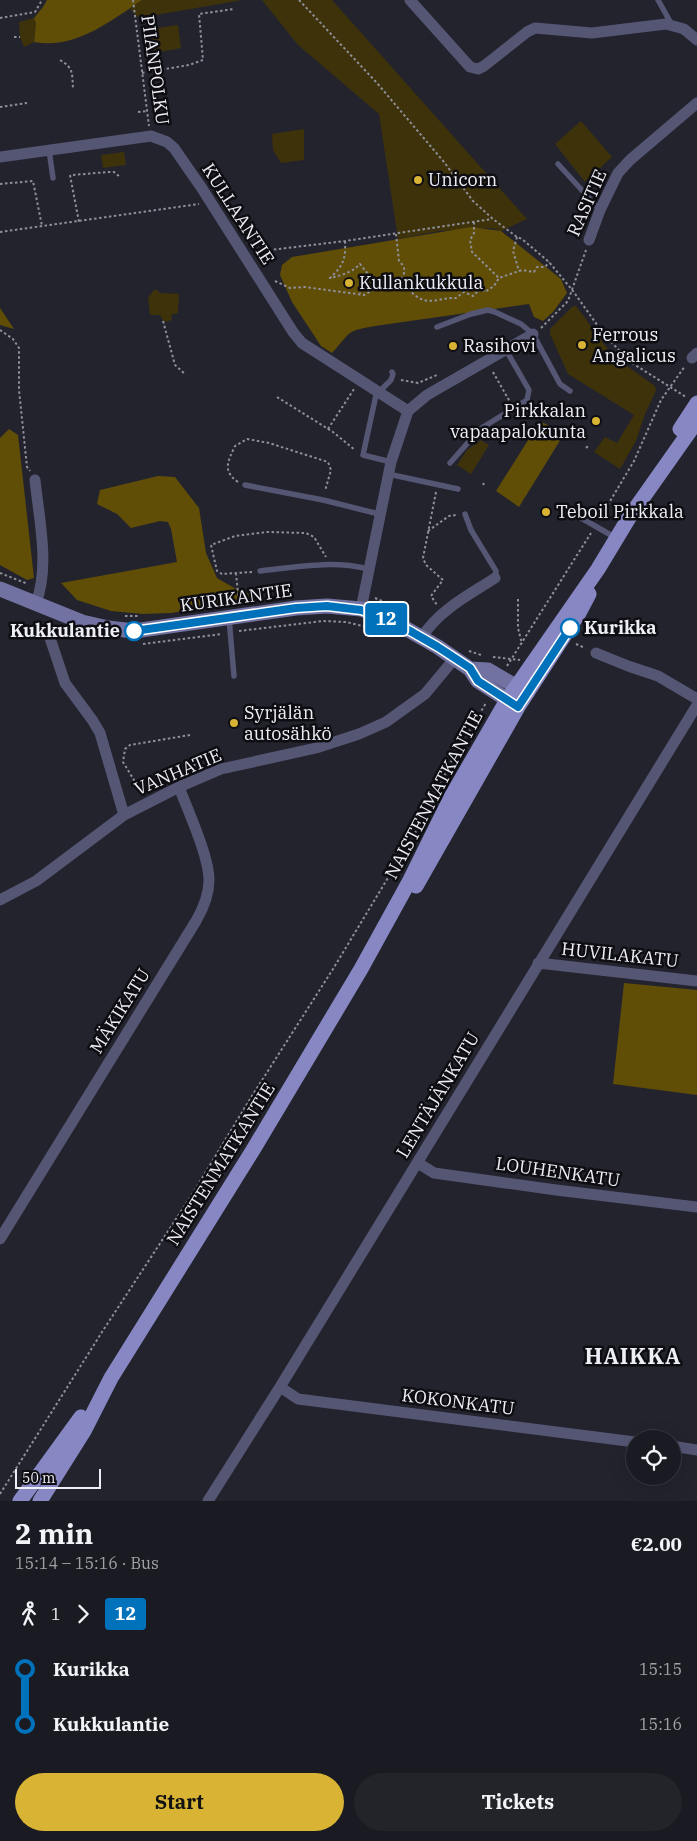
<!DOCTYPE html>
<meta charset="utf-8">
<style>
body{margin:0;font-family:"IBM Plex Serif",serif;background:#23232a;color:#f1f3f6;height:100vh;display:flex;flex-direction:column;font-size:19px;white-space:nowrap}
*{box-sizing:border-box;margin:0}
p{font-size:16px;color:#9fa1a5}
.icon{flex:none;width:28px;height:28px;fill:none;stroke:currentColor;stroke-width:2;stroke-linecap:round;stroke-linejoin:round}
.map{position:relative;height:1501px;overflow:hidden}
.side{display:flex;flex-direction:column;background:#1a1a22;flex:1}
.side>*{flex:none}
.badge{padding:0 10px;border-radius:4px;font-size:18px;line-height:32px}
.buttons{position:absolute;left:626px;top:1430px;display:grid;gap:10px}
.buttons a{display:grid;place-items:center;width:55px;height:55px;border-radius:50%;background:#1a1a22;box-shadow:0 5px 20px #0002,0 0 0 1px #383840;font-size:25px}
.scale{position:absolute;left:15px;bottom:12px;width:86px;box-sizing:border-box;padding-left:5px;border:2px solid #edeef6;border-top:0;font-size:14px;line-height:18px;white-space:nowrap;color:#edeef6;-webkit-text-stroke:4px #0d0d12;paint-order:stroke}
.map>.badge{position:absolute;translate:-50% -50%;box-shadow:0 0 0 2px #fff}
.legs{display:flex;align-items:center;gap:8px;height:55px;padding:0 15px;font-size:16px}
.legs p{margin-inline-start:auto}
.summary{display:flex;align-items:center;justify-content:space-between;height:85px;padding:0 15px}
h1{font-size:28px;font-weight:700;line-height:38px}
.cta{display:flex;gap:10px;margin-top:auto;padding:10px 15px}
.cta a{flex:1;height:58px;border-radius:30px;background:#d9b334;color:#111;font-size:20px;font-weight:700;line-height:58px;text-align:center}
.cta a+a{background:#23232a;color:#f1f3f6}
ul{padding:0 15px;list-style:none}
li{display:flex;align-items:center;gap:18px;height:55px;font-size:19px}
li i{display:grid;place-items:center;width:8px;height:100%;margin:0 6px;background:currentColor}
li i::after{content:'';width:12px;height:12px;margin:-6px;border:4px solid;border-radius:50%;background:#1a1a22}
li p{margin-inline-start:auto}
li:first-child i{background:linear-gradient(#0000 50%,currentColor 0)}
li:last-child i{background:linear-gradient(currentColor 50%,#0000 0)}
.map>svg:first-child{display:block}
.green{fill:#3e320b}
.forest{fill:#604d06}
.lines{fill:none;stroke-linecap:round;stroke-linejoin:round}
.path{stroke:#8f8f99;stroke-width:2;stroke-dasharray:2.5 2.5;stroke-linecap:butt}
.service{stroke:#555674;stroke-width:5.5}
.minor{stroke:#555674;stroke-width:11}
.secondary{stroke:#7172a1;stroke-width:15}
.primary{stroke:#8787c4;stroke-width:15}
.line-1-casing{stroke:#fff;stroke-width:11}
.line-1{stroke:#0072bc;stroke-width:8}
.poi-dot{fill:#d9b334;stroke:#0d0d12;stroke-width:2}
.stop-1-dot{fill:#fff;stroke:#0072bc;stroke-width:2.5}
.labels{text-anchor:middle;stroke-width:5;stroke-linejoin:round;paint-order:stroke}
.street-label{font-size:18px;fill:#edeef6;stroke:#0d0d12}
.poi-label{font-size:18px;fill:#edeef6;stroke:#0d0d12;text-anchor:start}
.stop-label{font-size:18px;font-weight:bold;fill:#edeef6;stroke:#0d0d12;text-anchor:start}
.district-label{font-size:22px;font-weight:bold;letter-spacing:1px;fill:#edeef6;stroke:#0d0d12}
</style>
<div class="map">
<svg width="697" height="1501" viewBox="0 0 697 1501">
<rect width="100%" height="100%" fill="#23232e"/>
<path class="green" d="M142,0H242L139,18L130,9Z
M262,0H332L527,219L501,231L491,228L439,231L398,239L379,114L298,45Z
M34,18L36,23L34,42L24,47L20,37L19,22Z
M178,25L181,48L154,53L150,29Z
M581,121L612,157L585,182L555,144Z
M304,129V160L281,163L273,150L272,134Z
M124,152L126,165L103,168L101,155Z
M154,290H157L160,293L179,294L178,313L171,315L172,320L164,322L160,315H150L148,298Z
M573,306H576L613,356L655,386L656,391L645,414L636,441L620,469L594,452L605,437L617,443L634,415L568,374L550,334V329Z
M481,440L489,445L471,474L457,465L467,450Z"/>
<path class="forest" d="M47,0H142C111,21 74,50 34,42L36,23L34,18L43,7Z
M471,227L501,231L561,279L567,293L553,312L543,321L534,317L529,304L375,326C344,331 351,333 332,353L321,346L292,302L280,275L282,265L292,257Z
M0,308L14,329L0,325Z
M540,421L564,434L519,507L496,491Z
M9,429L18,435L34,578L27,580L0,565V438Z
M158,476L175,477L199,508L206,553L217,578L236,589L261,598L171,613L143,614L111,611L77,600L61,583L177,562L171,529L168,522L160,521L131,528L117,514L97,504L100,490Z
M624,983L697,990V1095L613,1084Z"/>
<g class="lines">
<path class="path" d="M133,0L149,126
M299,0L377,83L444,162L473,201L493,219L517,237L522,239L549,262L573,291L605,336L632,363L686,397
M0,18L35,12L42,0
M14,37H20
M60,60C74,68 72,74 73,89
M142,73L189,65L203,60L199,14L234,9
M0,107L27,103
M138,112L147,111
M70,175L79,222
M73,175L108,172H114L120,177
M0,184L33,181L42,226
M474,222V233L470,240L472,252L499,278
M0,232L199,204
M396,234L399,261C407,268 405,275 399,282
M517,237L513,251L519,271
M345,241C346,259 343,266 330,278C340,276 353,272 360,264L368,274L364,281L366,285L360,293
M254,252L345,241L492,219
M275,281L290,288L305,287L364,295L375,289L397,285L399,283C408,286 413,296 421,299C432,304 444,297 456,298L464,292L473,296L481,288L485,292L494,286L499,278L522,270L534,272L537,267H545L549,262
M163,321L175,365L185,374
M541,328L568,301L586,250
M0,330L13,339L19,348V390L27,467L30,471
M493,372L510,402
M401,380L418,383L437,375
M277,397L333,432L355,450
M328,429L354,389
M586,448L588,446
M238,482C222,471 228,461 235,446L247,439L269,443L328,462L331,470L325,491
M483,485L484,483
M436,492L423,558L426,565L443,580L431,596L437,605
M600,518L634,461L661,400L685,366
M428,531L449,516L456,515
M252,572L222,574L217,571L211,545L235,536L267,532L306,533L314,537L326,557
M0,573L28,584
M236,573L239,603
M375,598L389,604
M518,599V628L522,644
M125,616H138
M60,629L69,632
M239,631L323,621L346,622L371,628
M143,644L222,634
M576,644L585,648
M469,651L481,655
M493,657L520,660
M507,666L591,533
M190,735L130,745L125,749L123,762L137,785L143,789L196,764
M0,1494L102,1332L193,1193L250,1099L333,969L418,828L453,758L486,703"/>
<path class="service" d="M658,0L672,25
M49,150L53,178
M558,164L600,210
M437,327L471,314L488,310L495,312L521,324L533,334L560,384L570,391
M391,462L363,455L376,395L391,380L393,374L392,372
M450,463L480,429L527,400L529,390L506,350
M388,474L458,489
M245,485L323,500L379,514
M465,514L471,530L496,571L495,578
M576,515L616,538
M260,571C297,567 332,560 368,569
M229,618L234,676"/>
<path class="minor" d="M410,0L470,67L478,69L484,66L527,32L535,28L592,33L666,24L684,29L697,40
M0,157L151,136L167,142L174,148L201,187L293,332L302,343L408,411
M589,240L600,210L618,173L630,160L697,103
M692,358L697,353
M35,480C39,519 50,566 36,603
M361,609L391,462L408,411L427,395L533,334
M49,635L65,683L93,721L100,733L124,815
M422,637C439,610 469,595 495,578
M596,653L628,666L658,676L697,699
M0,900L36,881L124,815L179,787L221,769L316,748L359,734L386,722L425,694L455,658
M538,963L697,981
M418,1163L434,1173L556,1190L697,1207
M0,1239L196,921C203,909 209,894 209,880C209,856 188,811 179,787
M280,1387L298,1399L635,1442
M672,1446L697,1450
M208,1501L280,1387L697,705"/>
<path class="secondary" d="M0,589L82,622L108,628L134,631L296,608L327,606L361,609L391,620L438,647L470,669L478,681L517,706
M470,669L488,670L527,693"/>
<path class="primary" d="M680,429L697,403
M416,886L518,707L579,613L589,594
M20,1501L81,1417
M40,1501L84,1431L111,1378L253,1150L361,969L410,880L451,797L507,700L598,569L630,516L697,421"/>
</g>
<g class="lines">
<defs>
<path id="line-1" d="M134,631L296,608L327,606L361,610L391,620L438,647L470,668L478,681L518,707L570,628"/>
</defs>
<use href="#line-1" class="line-1-casing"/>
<use href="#line-1" class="line-1"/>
</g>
<g class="poi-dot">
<circle cx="418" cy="180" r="5"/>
<circle cx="349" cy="283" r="5"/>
<circle cx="582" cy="345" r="5"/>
<circle cx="453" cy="346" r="5"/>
<circle cx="596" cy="421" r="5"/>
<circle cx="546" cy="512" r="5"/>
<circle cx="234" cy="723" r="5"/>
</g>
<g class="stop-1-dot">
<circle cx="570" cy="628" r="9"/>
<circle cx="134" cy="631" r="9"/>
</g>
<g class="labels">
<g class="street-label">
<text transform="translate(155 70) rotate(82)" y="6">PIIANPOLKU</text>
<text transform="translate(587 203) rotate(-66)" y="6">RASITIE</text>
<text transform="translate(238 214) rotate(57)" y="6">KULLAANTIE</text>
<text transform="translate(236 598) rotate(-8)" y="6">KURIKANTIE</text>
<text transform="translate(178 772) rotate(-23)" y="6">VANHATIE</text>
<text transform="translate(434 795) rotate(-62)" y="6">NAISTENMATKANTIE</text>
<text transform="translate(620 955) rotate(6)" y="6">HUVILAKATU</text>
<text transform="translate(120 1011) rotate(-58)" y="6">MÄKIKATU</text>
<text transform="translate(438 1095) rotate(-59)" y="6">LENTÄJÄNKATU</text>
<text transform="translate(221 1164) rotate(-58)" y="6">NAISTENMATKANTIE</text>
<text transform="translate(558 1172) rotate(8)" y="6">LOUHENKATU</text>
<text transform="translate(458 1402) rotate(7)" y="6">KOKONKATU</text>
</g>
<g class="poi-label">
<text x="428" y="186">Unicorn</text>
<text x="359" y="289">Kullankukkula</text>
<text x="592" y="341">Ferrous<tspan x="592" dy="21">Angalicus</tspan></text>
<text x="463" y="352">Rasihovi</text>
<text x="586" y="417" text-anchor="end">Pirkkalan<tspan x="586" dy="21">vapaapalokunta</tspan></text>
<text x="556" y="518">Teboil Pirkkala</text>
<text x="244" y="719">Syrjälän<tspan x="244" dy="21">autosähkö</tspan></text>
</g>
<g class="stop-label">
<text x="584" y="634">Kurikka</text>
<text x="120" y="637" text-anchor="end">Kukkulantie</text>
</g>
<g class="district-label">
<text x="633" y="1364">HAIKKA</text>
</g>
</g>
</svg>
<div class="buttons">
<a><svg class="icon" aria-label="locate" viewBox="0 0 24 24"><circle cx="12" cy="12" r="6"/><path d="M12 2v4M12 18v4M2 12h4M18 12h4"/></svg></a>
</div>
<div class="scale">50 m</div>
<b class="badge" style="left:386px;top:619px;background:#0072bc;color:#fff">12</b>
</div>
<section class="side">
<div class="summary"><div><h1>2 min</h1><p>15:14 – 15:16 · Bus</p></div><b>€2.00</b></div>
<div class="legs"><svg class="icon" aria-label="walk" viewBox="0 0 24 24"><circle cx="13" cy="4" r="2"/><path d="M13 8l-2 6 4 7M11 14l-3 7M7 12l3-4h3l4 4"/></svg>1<svg class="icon" aria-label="forward" viewBox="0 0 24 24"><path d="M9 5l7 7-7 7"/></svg><b class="badge" style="background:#0072bc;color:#fff">12</b></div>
<ul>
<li><i style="color:#0072bc"></i><b>Kurikka</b><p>15:15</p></li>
<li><i style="color:#0072bc"></i><b>Kukkulantie</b><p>15:16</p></li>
</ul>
<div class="cta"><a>Start</a><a>Tickets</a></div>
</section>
